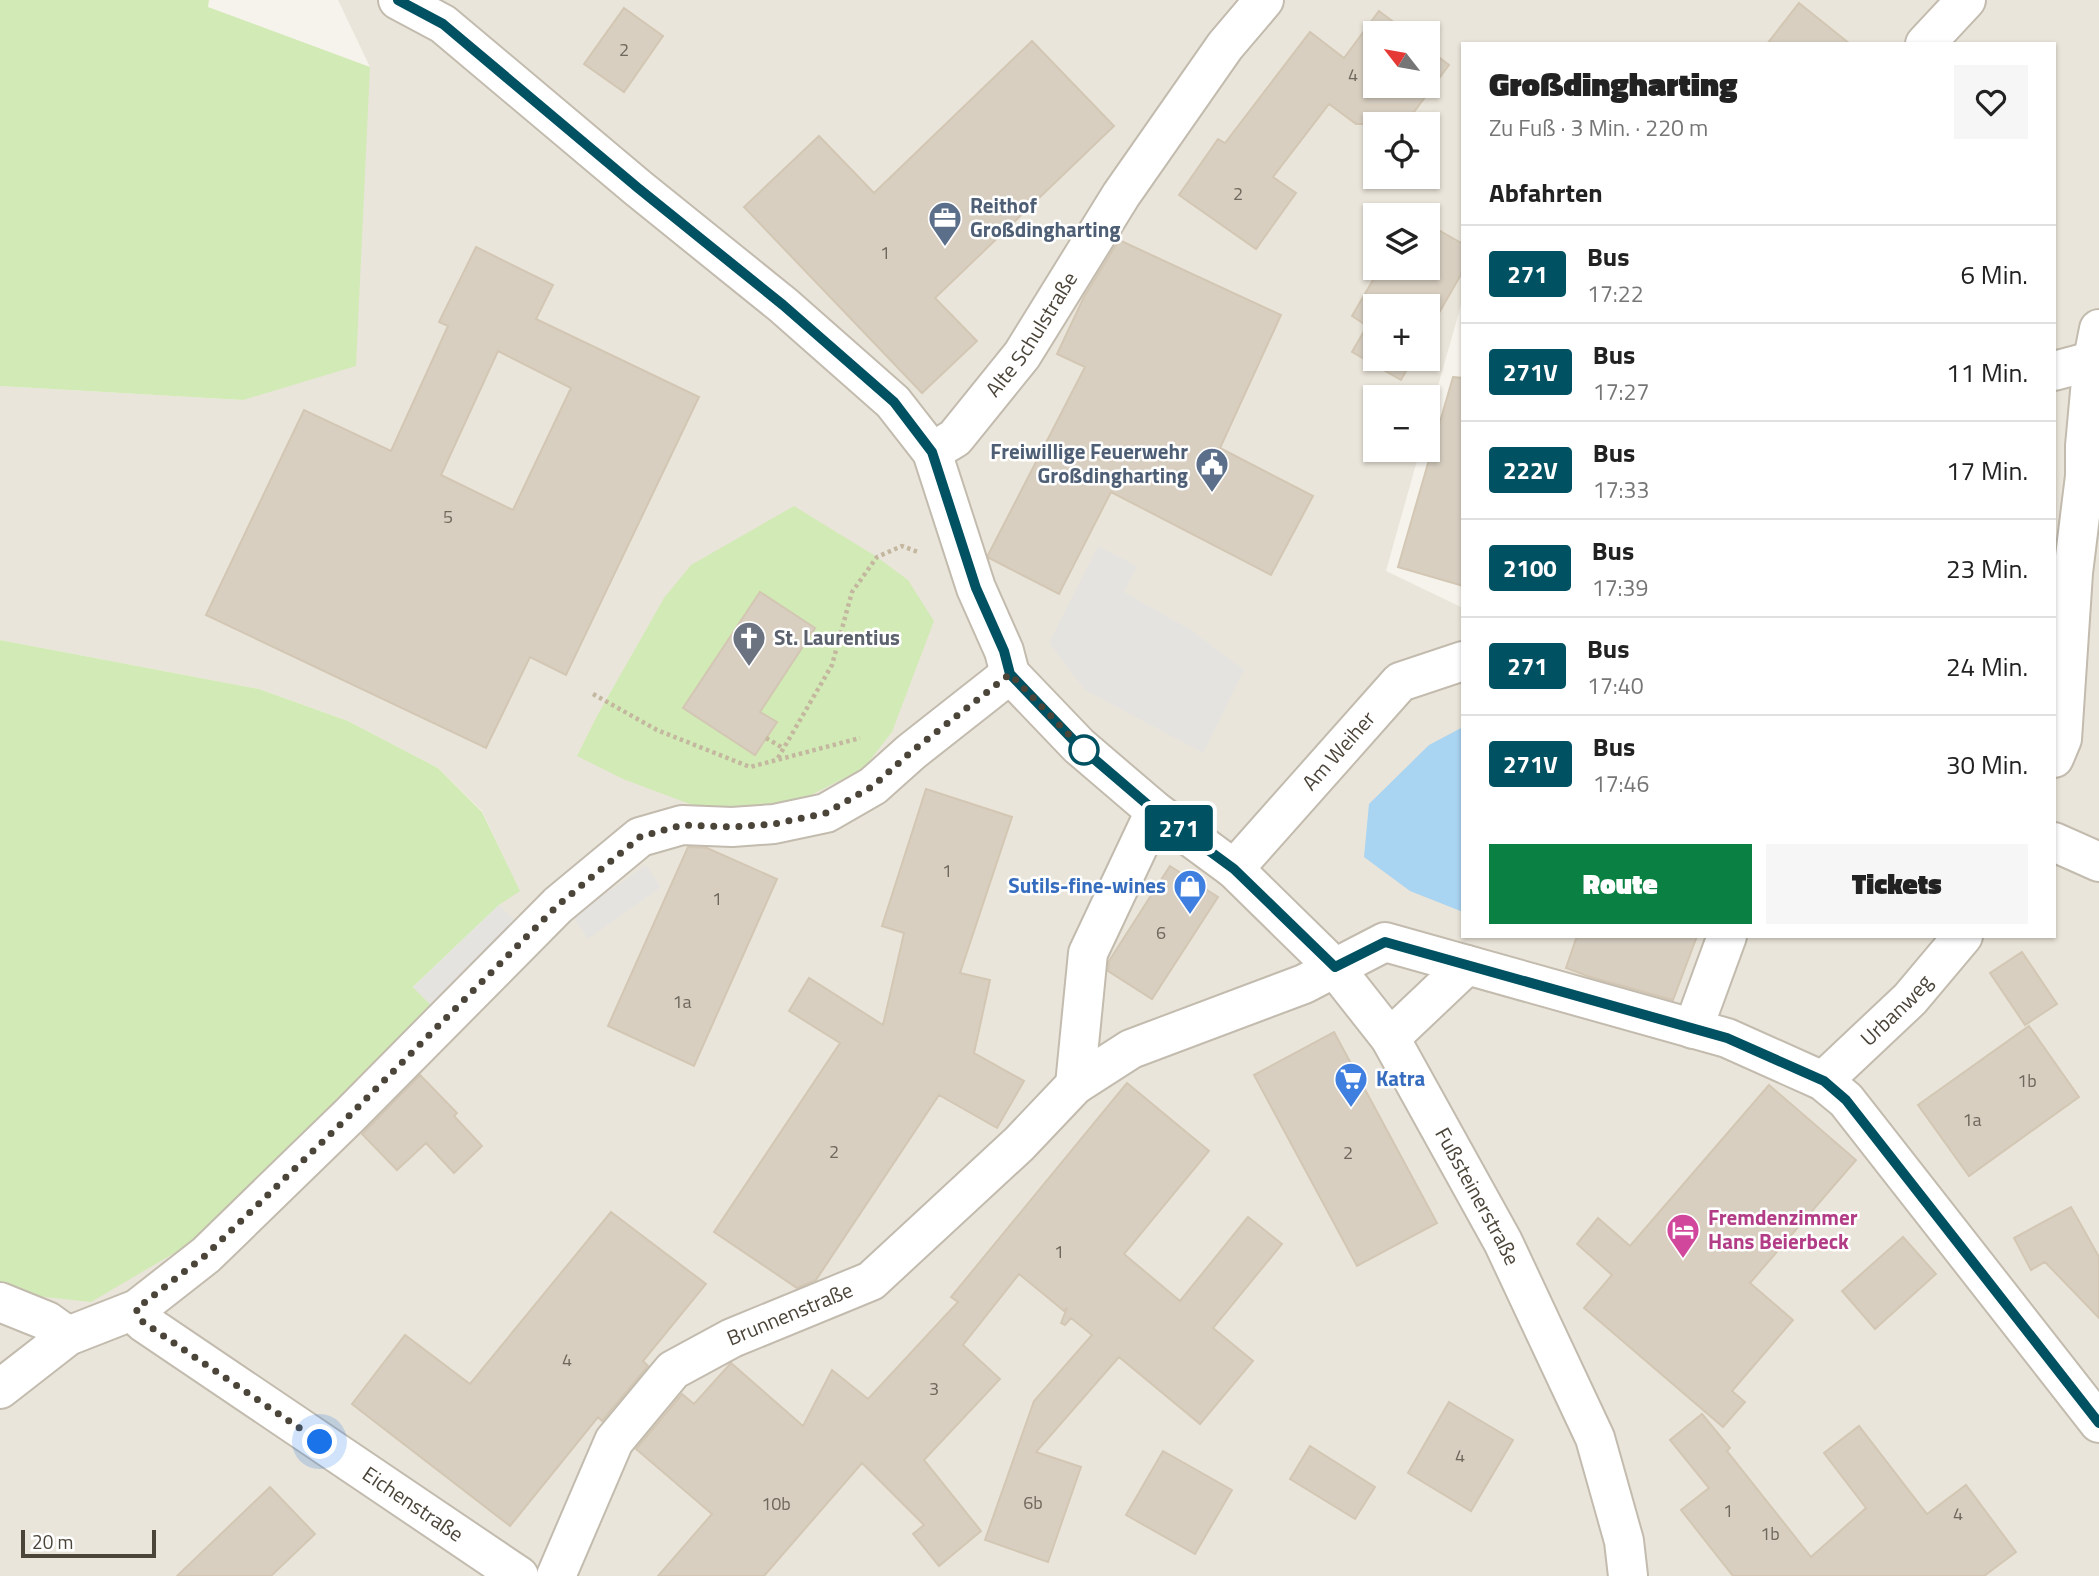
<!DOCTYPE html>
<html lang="de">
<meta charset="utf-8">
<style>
body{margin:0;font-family:"Titillium Web",sans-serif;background:#f6f6f6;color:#222;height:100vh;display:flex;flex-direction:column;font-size:26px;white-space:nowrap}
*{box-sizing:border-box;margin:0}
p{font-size:23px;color:#767676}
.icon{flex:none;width:38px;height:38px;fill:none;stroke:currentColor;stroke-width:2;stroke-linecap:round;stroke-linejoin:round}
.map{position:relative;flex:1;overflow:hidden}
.sheet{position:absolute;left:1461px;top:42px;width:595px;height:896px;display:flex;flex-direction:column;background:#fff;border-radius:0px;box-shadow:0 2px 5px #0004}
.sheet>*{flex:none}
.badge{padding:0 14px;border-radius:5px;font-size:24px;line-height:46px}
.needle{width:46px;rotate:301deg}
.fabs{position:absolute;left:1363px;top:21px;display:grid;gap:14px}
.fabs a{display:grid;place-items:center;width:77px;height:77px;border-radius:0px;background:#fff;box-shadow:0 2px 5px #0004;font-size:35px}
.scale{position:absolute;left:21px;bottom:18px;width:135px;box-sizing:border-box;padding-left:7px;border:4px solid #4b4439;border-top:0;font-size:19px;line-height:24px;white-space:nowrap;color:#4b4439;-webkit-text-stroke:5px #fff;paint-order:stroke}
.you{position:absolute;width:35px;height:35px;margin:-18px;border:5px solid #fff;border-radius:50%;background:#1a73e8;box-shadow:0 0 0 10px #1a73e833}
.map>.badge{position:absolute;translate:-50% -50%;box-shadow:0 0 0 4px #fff}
h2{padding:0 28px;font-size:26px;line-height:63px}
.round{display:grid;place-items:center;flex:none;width:74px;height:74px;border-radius:0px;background:#f6f6f6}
.summary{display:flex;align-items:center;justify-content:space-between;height:119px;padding:0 28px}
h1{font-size:33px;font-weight:800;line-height:52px}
.primary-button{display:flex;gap:14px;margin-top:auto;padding:14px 28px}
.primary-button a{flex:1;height:80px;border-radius:0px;background:#0b8043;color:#fff;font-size:28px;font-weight:800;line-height:80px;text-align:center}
.primary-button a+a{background:#f6f6f6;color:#222}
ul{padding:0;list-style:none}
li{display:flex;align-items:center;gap:21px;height:98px;padding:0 28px;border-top:2px solid #e0e0e0}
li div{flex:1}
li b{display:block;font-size:26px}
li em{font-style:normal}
li .badge{min-width:77px;font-weight:700;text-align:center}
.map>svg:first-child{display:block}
.residential{fill:#eae5da;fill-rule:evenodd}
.green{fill:#d2eab5}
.parking{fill:#e5e3e0}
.water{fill:#a9d4f2}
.building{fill:#d8cfc1;stroke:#d3c7b4;stroke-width:2;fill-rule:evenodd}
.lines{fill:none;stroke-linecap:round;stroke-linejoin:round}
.minor-casing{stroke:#c2bbae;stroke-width:42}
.path{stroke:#c4b79f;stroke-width:4.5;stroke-dasharray:3.5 3.5;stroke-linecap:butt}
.minor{stroke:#fff;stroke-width:38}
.line-casing{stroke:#fff;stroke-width:16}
.line{stroke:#005262;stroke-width:10}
.walk{stroke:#4b4439;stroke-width:7;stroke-dasharray:0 12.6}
.stop-dot{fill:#fff;stroke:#005262;stroke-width:3.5}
.labels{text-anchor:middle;stroke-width:5;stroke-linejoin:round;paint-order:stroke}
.number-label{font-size:18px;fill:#6e675b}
.service-label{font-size:21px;font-weight:bold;fill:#4e5e75;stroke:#fff;text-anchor:start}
.street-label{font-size:21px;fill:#4b4439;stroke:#fff}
.worship-label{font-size:21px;font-weight:bold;fill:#5b616d;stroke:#fff;text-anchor:start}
.shop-label{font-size:21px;font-weight:bold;fill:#366cbe;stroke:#fff;text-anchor:end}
.hotel-label{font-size:21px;font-weight:bold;fill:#b23c85;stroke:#fff;text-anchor:start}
</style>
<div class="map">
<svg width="2099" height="1576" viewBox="0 0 2099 1576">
<rect width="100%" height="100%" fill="#f6f3ec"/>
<path class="residential" d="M338,0H2099V1576H0V1284L91,1302L499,905L519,890L482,811L438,768L348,721L259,689L0,640V386L243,400L370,67ZM1376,33H1428V86H1376ZM1463,44H2054V936H1463V608L1386,571L1420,450H1376V397H1428V421L1463,298ZM1376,124H1428V177H1376ZM1376,215H1428V268H1376ZM1376,306H1428V359H1376Z"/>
<path class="green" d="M0,0H209L208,7L370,67L356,366L243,400L0,386Z
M794,506L877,557L908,580L934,621L892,732L864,768L807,797L760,810L698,807L623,779L577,756L597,716L664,598L691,565Z
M0,640L259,689L348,721L438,768L482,812L520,891L499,905L413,987L434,1008L188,1245L91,1302L26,1295L0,1284Z"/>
<path class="parking" d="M1098,546L1137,566L1124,592L1191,630L1244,670L1203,753L1085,690L1049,643Z
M646,865L661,887L588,939L573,916Z
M499,905L519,925L434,1008L413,987Z"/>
<path class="water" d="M1463,727V912L1410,891L1364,857L1369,804L1429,745Z"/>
<path class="building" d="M1799,3L1850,44H1767Z
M624,8L663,36L624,92L584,64Z
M1379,11L1408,33H1376V86H1428V49L1449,65L1405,124H1356L1329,104L1273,177L1296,193L1256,249L1179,195L1218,139L1225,143L1310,32L1344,58Z
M1032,41L1114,126L935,298L977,341L922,393L744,207L819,136L874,193Z
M1428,224L1463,244V271L1428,332V306H1376V359H1413L1401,380L1352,352L1367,326L1352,316L1380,268H1428Z
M1119,240L1281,315L1220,448L1313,496L1271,575L1111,492L1059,594L989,558L988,555L1085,367L1057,354L1084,297Z
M476,247L553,285L536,319L699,397L566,675L530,657L486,748L206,615L304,410L391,451L448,326L439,322ZM498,351L571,388L513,510L441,475Z
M1453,377L1463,378V586L1398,567Z
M760,592L815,628L760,712L777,722L755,755L683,708Z
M926,789L1012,817L960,973L990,980L974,1053L1024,1081L997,1128L939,1095L816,1280L797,1288L714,1232L840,1043L789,1011L809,978L883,1025L904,933L882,926Z
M688,847L707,848L777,879L694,1066L608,1026Z
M1170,866L1218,897L1152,999L1108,971L1109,961Z
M1577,936H1697L1673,1000L1590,977L1566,968Z
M2022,952L2057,1004L2025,1025L1990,973Z
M2029,1026L2079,1097L1969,1176L1918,1105Z
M1334,1032L1437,1223L1357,1266L1254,1075Z
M420,1075L457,1113L454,1116L482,1146L454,1173L426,1143L397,1170L362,1134Z
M1127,1083L1209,1151L1124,1254L1180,1301L1248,1217L1282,1244L1213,1328L1253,1361L1200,1424L1119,1357L1036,1452L1081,1467L1048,1562L985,1540L1034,1401L1092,1335L1071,1318L1065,1325L1061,1323L1067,1308L1064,1311L1019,1274L963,1345L1000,1379L924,1460L981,1531L939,1566L913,1534L924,1525L862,1463L764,1576H658L712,1514L636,1449L682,1394L694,1404L731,1363L803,1426L832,1370L868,1399L958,1302L951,1297Z
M1769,1085L1856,1160L1750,1283L1793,1320L1732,1391L1745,1402L1723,1427L1584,1308L1612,1275L1577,1244L1598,1218L1630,1246Z
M2071,1207L2099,1257V1318L2045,1262L2031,1270L2014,1238Z
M611,1212L706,1284L643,1361L648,1366L602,1421L598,1417L510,1526L352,1404L405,1335L470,1384Z
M1903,1237L1936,1274L1875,1329L1842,1291Z
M1449,1402L1513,1440L1471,1511L1408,1473Z
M1702,1414L1730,1448L1727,1451L1811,1557L1866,1508L1824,1453L1859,1426L1927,1514L1966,1485L2016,1552L1984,1576H1733L1681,1510L1709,1488L1670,1440Z
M1310,1446L1375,1487L1355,1519L1290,1479Z
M1163,1451L1232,1490L1195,1554L1126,1515Z
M270,1487L315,1534L271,1576H177Z"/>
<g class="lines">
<defs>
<g id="minor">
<path id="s1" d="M398,0L443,24L638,188L783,305L893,402L932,452L976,588L1004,651L1010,674L1079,746L1155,811L1234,869L1334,967L1390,1038L1503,1242L1595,1438L1624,1541L1628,1576"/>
<path d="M1925,44L1966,0"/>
<path d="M2054,371L2099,359"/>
<path id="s2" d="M932,452L955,438L1022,355L1121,195L1225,46L1264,0"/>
<path d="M2054,758L2062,739L2073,573L2085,476V446L2093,359L2099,329"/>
<path d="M2054,842L2099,862"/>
<path id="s3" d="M1234,869L1400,682L1463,661"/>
<path d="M1693,1029L1727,936"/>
<path d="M1390,1038L1467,965"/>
<path id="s4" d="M1823,1081L1910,999L1963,936"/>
<path d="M1075,1085L1088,953L1155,811"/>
<path d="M0,1302L47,1321L68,1336"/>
<path id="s5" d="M137,1309L143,1322L519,1576"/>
<path d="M0,1389L68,1336L137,1309L206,1255L350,1115L558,905L640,837L682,825L732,827L774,824L826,813L873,786L911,752L1010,674"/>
<path id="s6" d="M556,1576L614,1441L673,1370L732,1338L871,1281L1019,1144L1075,1085L1131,1049L1304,984L1385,942L1727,1038L1823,1081L1846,1100L2099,1423"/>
</g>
</defs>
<use href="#minor" class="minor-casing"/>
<path class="path" d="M593,694L657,730L750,767L860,738
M766,738L783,748
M778,758L832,665L852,592L877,557L902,546L918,552"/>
<use href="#minor" class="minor"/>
</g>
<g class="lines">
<defs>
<path id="line" d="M398,0L443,24L638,188L783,305L894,402L932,452L976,588L1004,651L1010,674L1079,746L1155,811L1234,869L1335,967L1385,942L1727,1038L1824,1081L1846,1100L2099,1423"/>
</defs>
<use href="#line" class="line-casing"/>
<use href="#line" class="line"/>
<path class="walk" d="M320,1442L143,1322L136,1309L206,1255L350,1115L558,905L640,837L682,825L732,827L774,824L826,813L873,786L911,752L1010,674L1084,750"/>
</g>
<defs>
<symbol id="office-pin" viewBox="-11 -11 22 30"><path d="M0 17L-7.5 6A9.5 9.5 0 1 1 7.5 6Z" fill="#5c6f8a" stroke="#fff"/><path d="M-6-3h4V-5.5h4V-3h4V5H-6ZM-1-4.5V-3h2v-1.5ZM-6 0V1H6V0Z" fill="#fff"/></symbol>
<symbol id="civic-pin" viewBox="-11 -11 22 30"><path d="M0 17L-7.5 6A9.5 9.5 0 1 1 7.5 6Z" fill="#5c6f8a" stroke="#fff"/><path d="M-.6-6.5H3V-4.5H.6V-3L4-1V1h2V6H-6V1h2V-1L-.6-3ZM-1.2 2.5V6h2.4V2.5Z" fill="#fff"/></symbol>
<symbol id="church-pin" viewBox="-11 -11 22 30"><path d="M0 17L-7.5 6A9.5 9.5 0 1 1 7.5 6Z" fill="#6b7280" stroke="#fff"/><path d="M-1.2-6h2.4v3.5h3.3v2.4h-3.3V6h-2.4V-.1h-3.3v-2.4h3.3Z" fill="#fff"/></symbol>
<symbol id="shop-pin" viewBox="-11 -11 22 30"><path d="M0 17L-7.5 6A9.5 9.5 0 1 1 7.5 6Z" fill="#3f7fe0" stroke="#fff"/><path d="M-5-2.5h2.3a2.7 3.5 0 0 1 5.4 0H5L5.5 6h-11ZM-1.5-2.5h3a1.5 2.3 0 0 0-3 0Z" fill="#fff"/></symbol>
<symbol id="supermarket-pin" viewBox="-11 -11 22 30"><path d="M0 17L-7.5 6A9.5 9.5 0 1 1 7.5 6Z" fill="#3f7fe0" stroke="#fff"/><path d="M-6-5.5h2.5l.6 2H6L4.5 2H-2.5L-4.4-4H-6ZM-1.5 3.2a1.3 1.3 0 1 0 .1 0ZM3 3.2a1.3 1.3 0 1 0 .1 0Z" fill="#fff"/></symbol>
<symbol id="hotel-pin" viewBox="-11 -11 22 30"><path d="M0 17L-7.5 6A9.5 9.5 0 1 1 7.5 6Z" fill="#d1479c" stroke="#fff"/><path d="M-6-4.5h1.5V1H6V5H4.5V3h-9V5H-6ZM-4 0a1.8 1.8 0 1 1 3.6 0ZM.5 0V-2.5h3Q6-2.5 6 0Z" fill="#fff"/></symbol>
</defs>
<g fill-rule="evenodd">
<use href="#office-pin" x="926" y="199" width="38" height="52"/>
<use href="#civic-pin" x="1193" y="445" width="38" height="52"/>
<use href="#church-pin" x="730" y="619" width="38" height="52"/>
<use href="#shop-pin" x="1171" y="867" width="38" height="52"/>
<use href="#supermarket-pin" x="1332" y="1060" width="38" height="52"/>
<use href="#hotel-pin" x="1664" y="1211" width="38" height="52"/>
</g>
<circle class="stop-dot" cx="1084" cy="750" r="14"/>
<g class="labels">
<g class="number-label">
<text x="624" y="56">2</text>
<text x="1353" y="81">4</text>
<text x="1238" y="200">2</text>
<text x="885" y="259">1</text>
<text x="448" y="523">5</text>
<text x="947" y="877">1</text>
<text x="717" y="905">1</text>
<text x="1161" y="939">6</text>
<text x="682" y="1008">1a</text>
<text x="2027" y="1087">1b</text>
<text x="1972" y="1126">1a</text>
<text x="834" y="1158">2</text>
<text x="1348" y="1159">2</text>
<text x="1059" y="1258">1</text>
<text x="567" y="1366">4</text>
<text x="934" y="1395">3</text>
<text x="1460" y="1462">4</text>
<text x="1033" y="1509">6b</text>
<text x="776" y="1510">10b</text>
<text x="1728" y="1517">1</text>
<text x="1958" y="1520">4</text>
<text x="1770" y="1540">1b</text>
</g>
<g class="service-label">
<text x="970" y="213">Reithof<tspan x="970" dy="24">Großdingharting</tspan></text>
<text x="1188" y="459" text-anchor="end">Freiwillige Feuerwehr<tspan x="1188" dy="24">Großdingharting</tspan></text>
</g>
<g class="street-label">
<text dy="7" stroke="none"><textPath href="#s2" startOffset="156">Alte Schulstraße</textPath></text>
<text dy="7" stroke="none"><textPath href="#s3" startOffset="158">Am Weiher</textPath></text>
<text dy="7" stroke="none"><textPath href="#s4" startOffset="102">Urbanweg</textPath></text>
<text dy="7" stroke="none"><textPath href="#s1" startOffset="1647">Fußsteinerstraße</textPath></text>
<text dy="7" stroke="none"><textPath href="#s6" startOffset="369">Brunnenstraße</textPath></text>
<text dy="7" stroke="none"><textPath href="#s5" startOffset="340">Eichenstraße</textPath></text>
</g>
<g class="worship-label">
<text x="774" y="645">St. Laurentius</text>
</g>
<g class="shop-label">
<text x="1166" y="893">Sutils-fine-wines</text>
<text x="1376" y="1086" text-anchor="start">Katra</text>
</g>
<g class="hotel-label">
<text x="1708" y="1225">Fremdenzimmer<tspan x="1708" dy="24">Hans Beierbeck</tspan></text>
</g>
</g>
</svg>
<div class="fabs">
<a><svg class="needle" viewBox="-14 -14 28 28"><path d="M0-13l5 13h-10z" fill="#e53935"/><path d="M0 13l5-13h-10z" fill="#767676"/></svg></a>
<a><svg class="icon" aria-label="locate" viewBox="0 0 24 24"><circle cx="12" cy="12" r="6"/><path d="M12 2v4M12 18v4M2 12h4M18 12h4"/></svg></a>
<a><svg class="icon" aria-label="layers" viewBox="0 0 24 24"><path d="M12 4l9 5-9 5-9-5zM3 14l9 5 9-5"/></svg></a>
<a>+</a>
<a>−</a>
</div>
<div class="scale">20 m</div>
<div class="you" style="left:320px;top:1442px"></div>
<b class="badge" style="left:1179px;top:828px;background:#005262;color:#fff">271</b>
<section class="sheet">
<div class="summary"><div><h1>Großdingharting</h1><p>Zu Fuß · 3 Min. · 220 m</p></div><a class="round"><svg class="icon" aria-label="heart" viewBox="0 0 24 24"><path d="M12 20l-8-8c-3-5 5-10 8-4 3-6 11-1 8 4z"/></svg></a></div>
<h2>Abfahrten</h2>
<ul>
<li><span class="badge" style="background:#005262;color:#fff">271</span><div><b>Bus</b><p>17:22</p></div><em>6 Min.</em></li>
<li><span class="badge" style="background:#005262;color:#fff">271V</span><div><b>Bus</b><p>17:27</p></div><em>11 Min.</em></li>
<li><span class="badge" style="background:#005262;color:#fff">222V</span><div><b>Bus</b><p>17:33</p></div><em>17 Min.</em></li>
<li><span class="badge" style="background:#005262;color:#fff">2100</span><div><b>Bus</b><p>17:39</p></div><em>23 Min.</em></li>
<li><span class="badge" style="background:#005262;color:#fff">271</span><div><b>Bus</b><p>17:40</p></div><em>24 Min.</em></li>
<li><span class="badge" style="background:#005262;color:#fff">271V</span><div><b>Bus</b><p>17:46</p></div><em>30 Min.</em></li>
</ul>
<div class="primary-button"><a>Route</a><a>Tickets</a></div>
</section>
</div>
